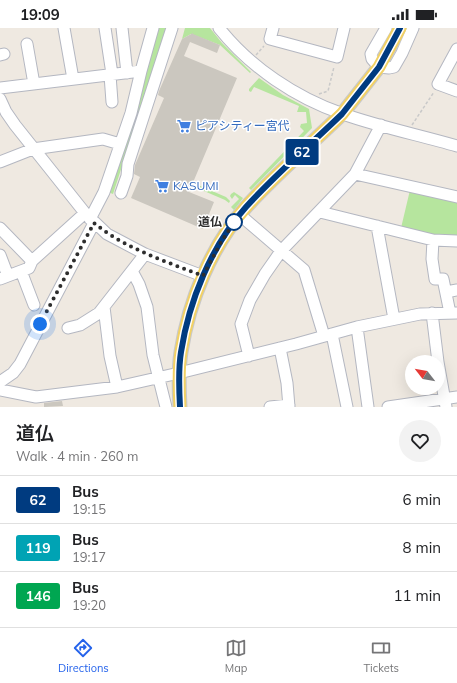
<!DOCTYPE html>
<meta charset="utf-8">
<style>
body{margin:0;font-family:Mulish,"Noto Sans JP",sans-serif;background:#f2f2f2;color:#202124;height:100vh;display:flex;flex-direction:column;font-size:15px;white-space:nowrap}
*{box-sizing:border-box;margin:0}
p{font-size:13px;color:#757577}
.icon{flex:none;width:22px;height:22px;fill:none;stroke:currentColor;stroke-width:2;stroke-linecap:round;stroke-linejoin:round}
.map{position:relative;height:379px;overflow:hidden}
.drawer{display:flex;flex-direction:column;background:#fff;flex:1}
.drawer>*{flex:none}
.badge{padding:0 8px;border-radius:3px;font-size:14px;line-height:26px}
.needle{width:26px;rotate:301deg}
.controls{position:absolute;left:405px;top:327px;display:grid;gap:8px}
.controls a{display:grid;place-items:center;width:40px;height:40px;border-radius:50%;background:#fff;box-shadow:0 4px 16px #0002;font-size:20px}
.you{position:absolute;width:20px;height:20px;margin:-10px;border:3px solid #fff;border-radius:50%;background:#1a73e8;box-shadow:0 0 0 6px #1a73e833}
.map>.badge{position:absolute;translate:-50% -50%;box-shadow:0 0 0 2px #fff}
.round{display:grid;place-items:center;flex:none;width:42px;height:42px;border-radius:21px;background:#f2f2f2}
.summary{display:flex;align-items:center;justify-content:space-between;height:68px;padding:0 16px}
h1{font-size:19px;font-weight:600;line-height:30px}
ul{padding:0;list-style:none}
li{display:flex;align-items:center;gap:12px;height:48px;padding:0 16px;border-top:1px solid #e0e0e0}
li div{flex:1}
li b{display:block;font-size:15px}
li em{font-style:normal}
li .badge{min-width:44px;font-weight:700;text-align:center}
.status{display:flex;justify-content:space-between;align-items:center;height:28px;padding:0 20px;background:#fff;direction:ltr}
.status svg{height:11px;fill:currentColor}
.tab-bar{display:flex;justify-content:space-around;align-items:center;height:56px;border-top:1px solid #e0e0e0;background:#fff;font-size:11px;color:#757577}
.tab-bar a{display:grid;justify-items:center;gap:2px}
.tab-bar .current{color:#2563eb}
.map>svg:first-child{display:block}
.green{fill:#b6e59e}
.building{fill:#cbc7bf}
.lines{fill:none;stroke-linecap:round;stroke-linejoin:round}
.minor-casing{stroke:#b4b7c1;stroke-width:13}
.major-casing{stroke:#c9c9c9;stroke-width:15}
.path{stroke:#c9c9c9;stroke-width:1.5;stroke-dasharray:3 2;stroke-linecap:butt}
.minor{stroke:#fff;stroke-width:11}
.major{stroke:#f2d163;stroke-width:13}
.line-casing{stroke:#fff;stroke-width:9}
.line{stroke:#003b80;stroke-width:6}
.walk{stroke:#2e2e2e;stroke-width:4;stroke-dasharray:0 7.2}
.stop-dot{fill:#fff;stroke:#003b80;stroke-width:2}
.labels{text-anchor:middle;stroke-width:3;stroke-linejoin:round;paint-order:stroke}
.shop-label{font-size:12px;fill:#366cbe;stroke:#fff;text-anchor:start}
.stop-label{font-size:12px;font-weight:bold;fill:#2e2e2e;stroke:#fff;text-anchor:end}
</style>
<div class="status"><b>19:09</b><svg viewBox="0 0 49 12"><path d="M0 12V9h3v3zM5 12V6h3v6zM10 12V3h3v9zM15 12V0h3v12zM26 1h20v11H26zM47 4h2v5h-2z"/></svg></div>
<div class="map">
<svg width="457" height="379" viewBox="0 0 457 379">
<rect width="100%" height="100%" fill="#efe9e1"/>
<path class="green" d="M157,0H167L113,166L108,164Z
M185,0H210L222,15L251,44L250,45L220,17L191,6L182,11Z
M259,50L283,67L309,81L312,100L251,162L249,160L304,103L300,99L301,96L307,95L306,84H297L299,78L254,59L251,64L249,63V61Z
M198,157L226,169L230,173L229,175L225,172L197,160Z
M410,162L457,174V209L431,208L401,200Z
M234,164L243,170L234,182L231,179L239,171L235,167L232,171L230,168L231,166Z"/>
<path class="building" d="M193,5V6L220,17L217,25L190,14L184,28L237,50L189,164L214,174L203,201L131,170L140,149L134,146L135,137L164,70L158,67L159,63L182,11Z
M62,373L63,378L44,379V375Z"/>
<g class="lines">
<defs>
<path id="minor" d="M64,0L73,51
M105,0L112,46
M122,0L127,45
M219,0C250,39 296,70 343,86C380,99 419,107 457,118
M273,0L270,11L337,29L344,0
M386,0L371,26L372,31L379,39L389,40L394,39L402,25L413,0
M27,16L34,56
M457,21L438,56L457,63
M0,27L4,26
M110,47L112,74
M0,60L141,43
M0,71L6,84L15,97L85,185L107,206L145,226L203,248
M0,134L33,121L103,111L120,116
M355,146L457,169
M121,165L127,148L128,136L172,0
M320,184L433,212L457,213
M240,187L304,242L324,308
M90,191L104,164L131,85L141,43L153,0
M377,198L394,291
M0,200L32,233
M433,212L432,231L435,251H443L450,285
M0,227L8,248
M21,243L34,277
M132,243L139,256L147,279L153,327L166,379
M0,251L29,240L32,233L85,185
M446,264L457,262
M104,279L110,328L117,359
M432,285L438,334
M357,299L368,379
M68,300L80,297L99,285L145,226
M332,306L347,379
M280,320L287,355L289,379
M249,328L241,296L250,272L265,246L281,223L355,146L381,97
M438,334L446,379
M0,354L13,345L20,336L94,195
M0,362L36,369L117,359L179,345L296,316L357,299L420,286L457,285
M270,379L289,377
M388,379L457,369"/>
<path id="major" d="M180,379C179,361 178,342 181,324C189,273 211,218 246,179C276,146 310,117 342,86L379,39L400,0"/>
</defs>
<use href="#minor" class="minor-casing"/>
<use href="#major" class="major-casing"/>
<path class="path" d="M256,27L264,18
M319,66L328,63L334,39
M412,97L434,64"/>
<use href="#minor" class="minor"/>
<use href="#major" class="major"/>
</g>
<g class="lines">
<defs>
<path id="line" d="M180,379C179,361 178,342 181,324C189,273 211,218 246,179C276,146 310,117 342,86L379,39L400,0"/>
</defs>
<use href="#line" class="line-casing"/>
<use href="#line" class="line"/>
<path class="walk" d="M40,296L94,195C126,221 165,233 203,248L220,216L234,194"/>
</g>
<defs>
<symbol id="supermarket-bare" viewBox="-9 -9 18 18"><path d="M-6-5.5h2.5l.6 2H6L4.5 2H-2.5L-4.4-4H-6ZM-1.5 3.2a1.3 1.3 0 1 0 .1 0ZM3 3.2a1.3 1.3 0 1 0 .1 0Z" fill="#3f7fe0" stroke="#fff" stroke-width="2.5" paint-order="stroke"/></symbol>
</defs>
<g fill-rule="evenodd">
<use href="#supermarket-bare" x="174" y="88" width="20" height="20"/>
<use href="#supermarket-bare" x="152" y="148" width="20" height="20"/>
</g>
<circle class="stop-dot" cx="234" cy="194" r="8"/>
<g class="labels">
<g class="shop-label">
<text x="195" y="102">ピアシティー宮代</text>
<text x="173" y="162">KASUMI</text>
</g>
<g class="stop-label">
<text x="222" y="198">道仏</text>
</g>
</g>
</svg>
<div class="controls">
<a><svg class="needle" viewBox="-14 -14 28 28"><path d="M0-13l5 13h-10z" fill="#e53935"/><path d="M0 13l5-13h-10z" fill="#757577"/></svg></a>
</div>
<div class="you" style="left:40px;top:296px"></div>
<b class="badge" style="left:302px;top:124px;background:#003b80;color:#fff">62</b>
</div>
<section class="drawer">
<div class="summary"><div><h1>道仏</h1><p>Walk · 4 min · 260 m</p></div><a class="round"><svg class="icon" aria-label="heart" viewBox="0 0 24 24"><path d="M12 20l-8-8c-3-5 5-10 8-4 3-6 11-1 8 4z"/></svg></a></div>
<ul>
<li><span class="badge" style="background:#003b80;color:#fff">62</span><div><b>Bus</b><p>19:15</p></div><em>6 min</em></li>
<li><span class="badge" style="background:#00a3b4;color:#fff">119</span><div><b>Bus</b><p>19:17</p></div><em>8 min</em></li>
<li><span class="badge" style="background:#00a651;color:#fff">146</span><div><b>Bus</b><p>19:20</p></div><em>11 min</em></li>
</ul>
</section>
<nav class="tab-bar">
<a class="current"><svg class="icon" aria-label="directions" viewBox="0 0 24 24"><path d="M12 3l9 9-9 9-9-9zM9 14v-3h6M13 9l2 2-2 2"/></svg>Directions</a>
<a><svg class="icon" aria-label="map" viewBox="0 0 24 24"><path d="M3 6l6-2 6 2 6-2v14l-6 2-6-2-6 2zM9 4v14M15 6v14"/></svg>Map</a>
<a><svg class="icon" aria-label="tickets" viewBox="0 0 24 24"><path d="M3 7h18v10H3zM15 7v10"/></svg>Tickets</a>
</nav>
